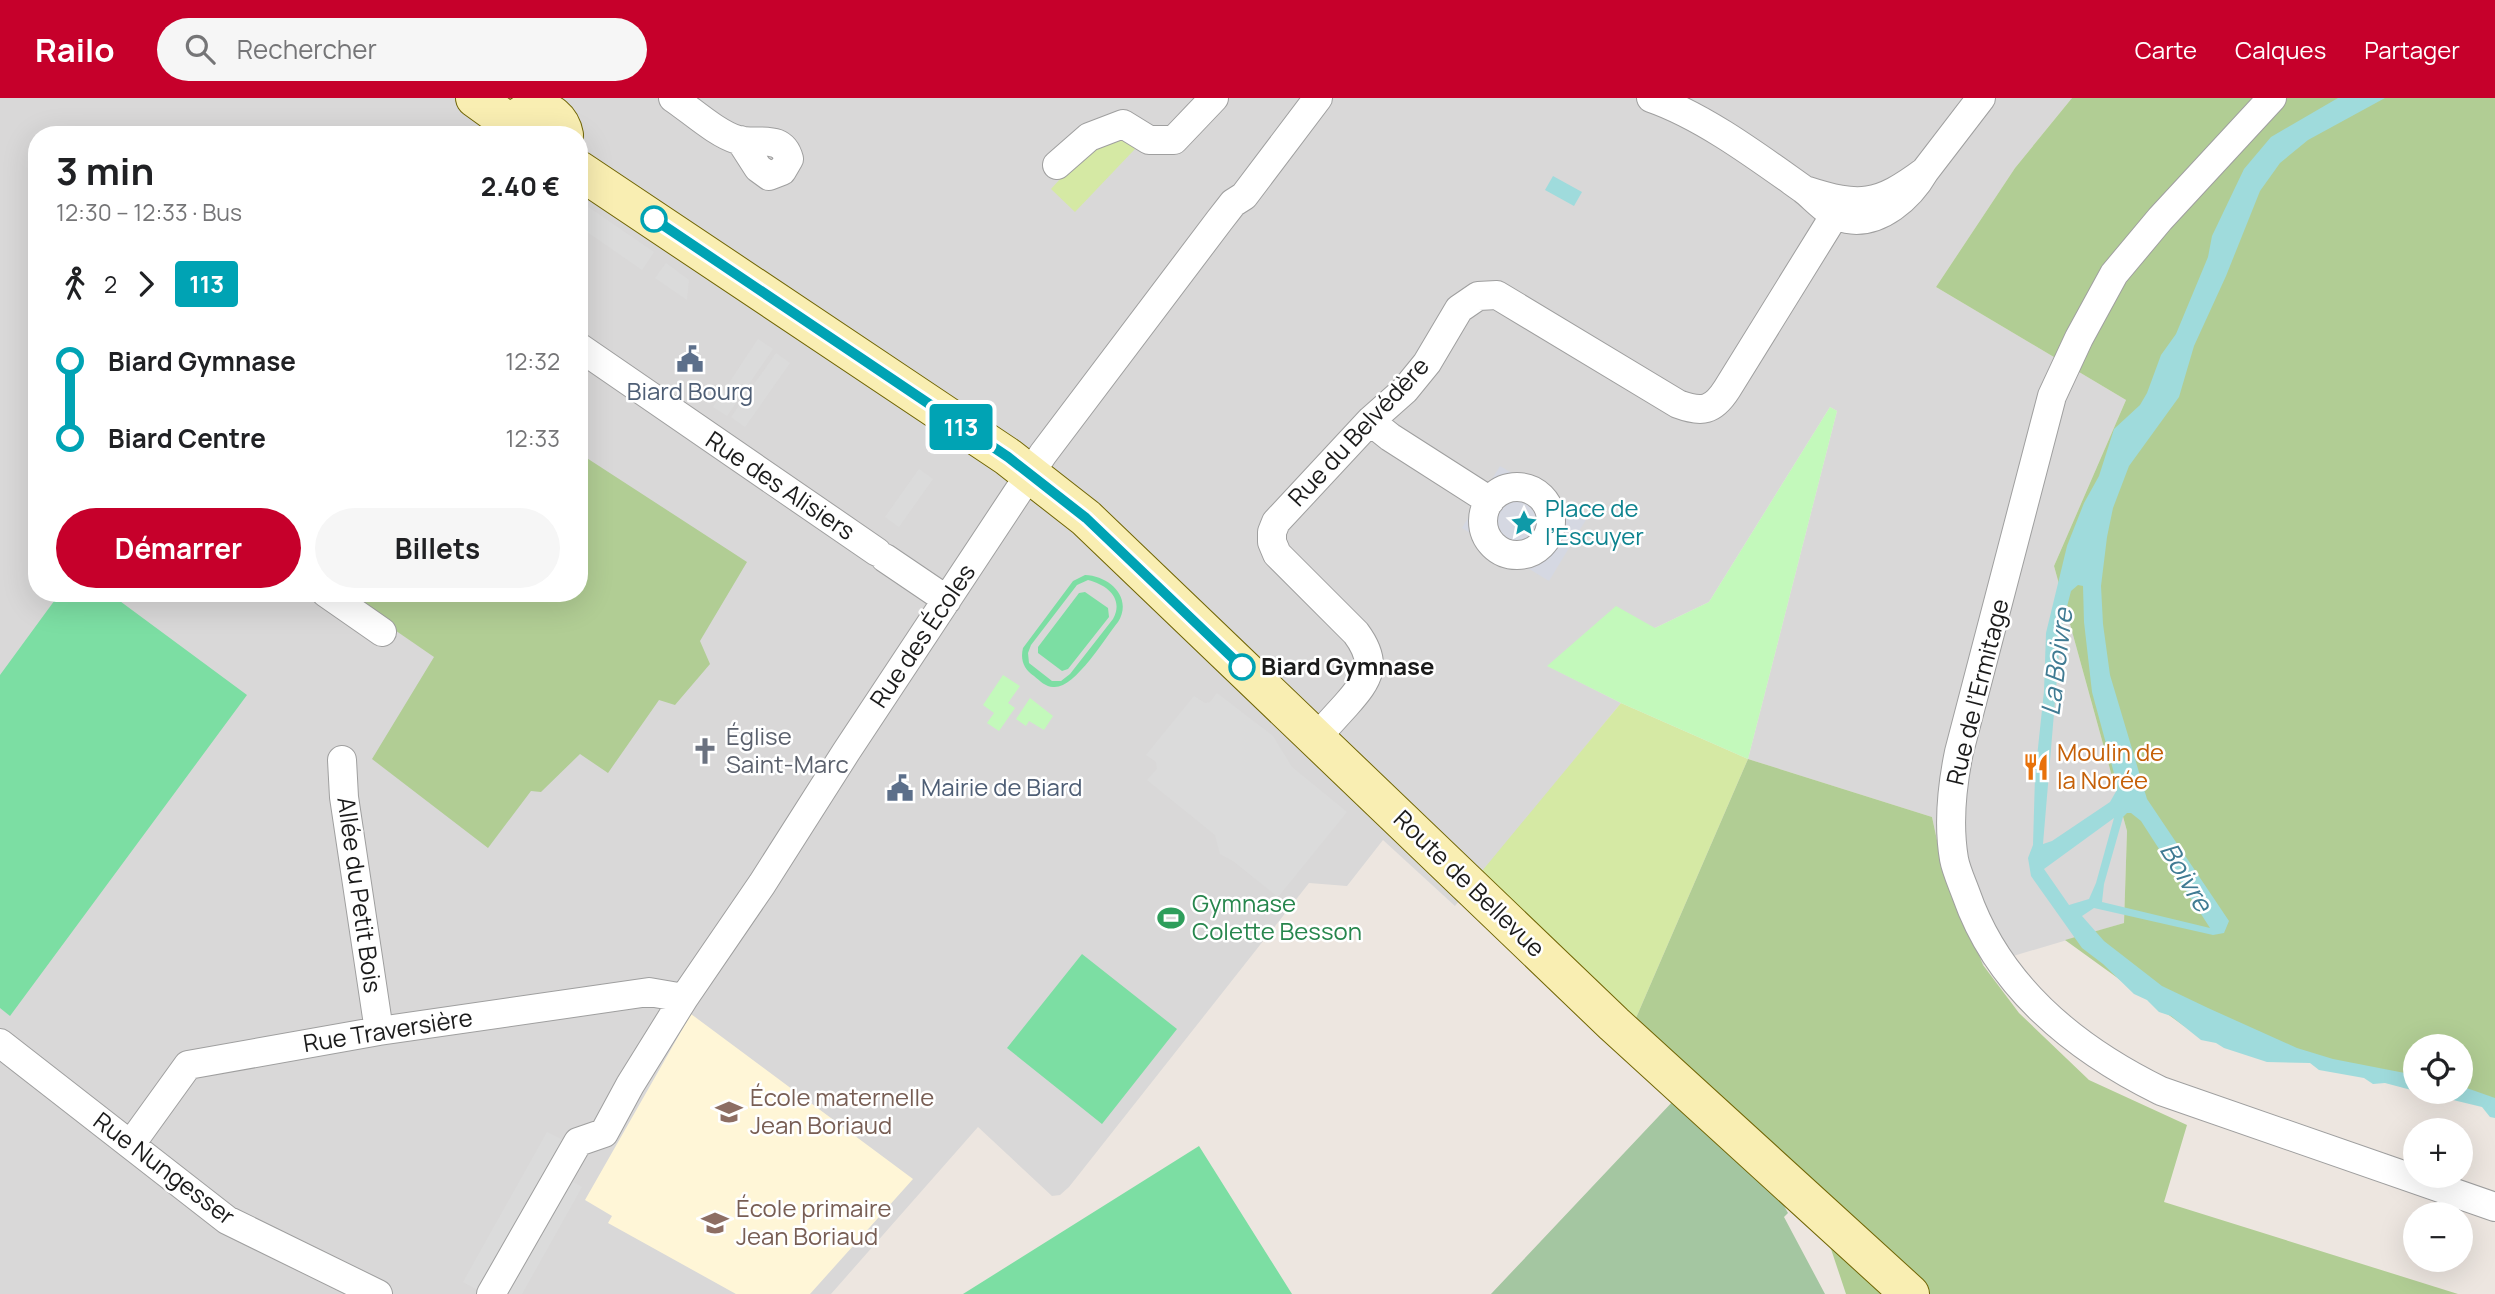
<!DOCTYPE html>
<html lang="fr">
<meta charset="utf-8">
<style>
body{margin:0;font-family:Manrope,sans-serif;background:#f6f6f6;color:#202124;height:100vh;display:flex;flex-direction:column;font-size:26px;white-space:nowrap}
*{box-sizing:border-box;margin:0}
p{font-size:23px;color:#757577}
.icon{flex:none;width:38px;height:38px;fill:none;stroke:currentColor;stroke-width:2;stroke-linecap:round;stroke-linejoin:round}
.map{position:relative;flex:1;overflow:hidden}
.details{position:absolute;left:28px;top:28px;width:560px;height:476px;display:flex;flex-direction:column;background:#fff;border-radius:28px;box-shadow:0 7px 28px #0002}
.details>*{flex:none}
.badge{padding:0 14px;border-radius:5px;font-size:24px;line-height:46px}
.controls{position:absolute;left:2403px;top:936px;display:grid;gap:14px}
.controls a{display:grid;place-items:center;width:70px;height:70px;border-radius:50%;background:#fff;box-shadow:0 7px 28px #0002;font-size:35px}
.map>.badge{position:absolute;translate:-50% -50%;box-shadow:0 0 0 4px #fff}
.legs{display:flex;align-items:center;gap:10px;height:77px;padding:0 28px;font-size:23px}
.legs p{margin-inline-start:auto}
.summary{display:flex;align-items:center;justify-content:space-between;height:119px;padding:0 28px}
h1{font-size:38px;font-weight:700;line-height:52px}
.cta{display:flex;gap:14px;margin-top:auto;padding:14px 28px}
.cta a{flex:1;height:80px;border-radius:42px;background:#c6002b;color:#fff;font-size:28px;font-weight:700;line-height:80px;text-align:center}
.cta a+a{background:#f6f6f6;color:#202124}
ul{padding:0 28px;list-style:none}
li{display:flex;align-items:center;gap:24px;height:77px;font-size:26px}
li i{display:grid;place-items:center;width:10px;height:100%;margin:0 9px;background:currentColor}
li i::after{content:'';width:18px;height:18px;margin:-9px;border:5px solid;border-radius:50%;background:#fff}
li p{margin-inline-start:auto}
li:first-child i{background:linear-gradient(#0000 50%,currentColor 0)}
li:last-child i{background:linear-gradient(currentColor 50%,#0000 0)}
header{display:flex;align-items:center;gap:42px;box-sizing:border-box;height:98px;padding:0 35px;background:#c6002b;color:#fff}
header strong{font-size:33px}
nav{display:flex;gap:38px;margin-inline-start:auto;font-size:24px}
.search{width:490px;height:63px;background:#f6f6f6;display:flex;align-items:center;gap:18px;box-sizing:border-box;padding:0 24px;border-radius:38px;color:#757577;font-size:26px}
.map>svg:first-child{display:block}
.residential{fill:#d9d8d8;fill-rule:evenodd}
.education{fill:#fff6d7}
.grass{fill:#d5e9a4}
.forest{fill:#b1cd94}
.cemetery{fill:#a4c6a1}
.park{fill:#c3f9bb}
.pitch{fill:#7cdea3;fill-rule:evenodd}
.parking{fill:#dbdbdb}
.plaza{fill:#d5d8e2}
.water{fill:#9fdbdc;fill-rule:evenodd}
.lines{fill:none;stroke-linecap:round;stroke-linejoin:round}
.street-casing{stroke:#9f9f9f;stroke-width:30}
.secondary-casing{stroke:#706504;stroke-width:40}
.street{stroke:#fff;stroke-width:28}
.secondary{stroke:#f9eeb2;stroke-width:38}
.line-1-casing{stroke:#fff;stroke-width:16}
.line-1{stroke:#00a3b4;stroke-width:10}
.stop-1-dot{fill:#fff;stroke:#00a3b4;stroke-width:3.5}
.labels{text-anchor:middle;stroke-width:5;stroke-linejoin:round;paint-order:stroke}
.service-label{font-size:24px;fill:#4e5e75;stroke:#fff}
.street-label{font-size:24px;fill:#1b1b1b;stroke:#fff}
.culture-label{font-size:24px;fill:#0d838f;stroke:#fff;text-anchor:start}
.stop-label{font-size:24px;font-weight:bold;fill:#1b1b1b;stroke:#fff;text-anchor:start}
.worship-label{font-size:24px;fill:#5b616d;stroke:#fff;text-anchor:start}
.food-label{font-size:24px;fill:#c56008;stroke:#fff;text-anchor:start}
.leisure-label{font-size:24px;fill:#27864d;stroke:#fff;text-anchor:start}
.education-label{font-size:24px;fill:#785e54;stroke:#fff;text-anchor:start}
.water-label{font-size:26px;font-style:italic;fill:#407b93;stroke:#fff}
</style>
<header>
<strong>Railo</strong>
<div class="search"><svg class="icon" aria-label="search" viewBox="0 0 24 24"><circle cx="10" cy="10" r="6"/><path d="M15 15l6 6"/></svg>Rechercher</div>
<nav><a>Carte</a><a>Calques</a><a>Partager</a></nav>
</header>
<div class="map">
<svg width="2495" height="1196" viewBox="0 0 2495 1196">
<rect width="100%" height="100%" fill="#ede6e0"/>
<path class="residential" d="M0,0H2072L2015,70L1936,189L2126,302L2054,468L2127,733L2124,825L1983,867L1941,761L1932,719L1748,661L1837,313L1830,309L1709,504L1655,530L1548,568L1621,605L1455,808L1383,742L1347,788L1309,785L1069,1089L1060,1097L1052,1098L978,1029L831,1196H0ZM37,37H579V495H37Z"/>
<path class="education" d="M691,916L913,1081L810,1196H736L608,1125L612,1118L585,1102Z"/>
<path class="grass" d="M1123,38L1135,51L1075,114L1051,91L1081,58Z
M1621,605L1748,661L1636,920L1482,773Z"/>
<path class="forest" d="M2072,0H2495V1011L2460,994V948H2415V989L2184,928L2065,842L2124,825L2127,733L2054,468L2126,302L1936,189L2015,70Z
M579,355L747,464L700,543L710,566L675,607L659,602L608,675L580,656L541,694L531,693L488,750L372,661L434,559L341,495H579Z
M1748,661L1932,719L1941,761L1983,867L2019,915L2089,982L2187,1027L2164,1104L2458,1196H1846L1806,1076L1636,920Z"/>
<path class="cemetery" d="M1675,1001L1779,1099L1788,1115L1784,1119L1825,1196H1491Z"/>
<path class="park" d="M1830,309L1837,313L1748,661L1621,605L1547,568L1616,508L1655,530L1709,504Z
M1003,577L1020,588L1008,605L1015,610L999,633L987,625L994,615L983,607Z
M1030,600L1053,618L1044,632L1029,623L1026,628L1016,621Z"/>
<path class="pitch" d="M1085,477C1110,478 1133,500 1118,524C1105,540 1074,592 1053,589C1046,589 1040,583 1034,578C1024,571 1020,562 1023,550L1073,483ZM1088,482C1108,487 1124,501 1113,521L1070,576L1061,583H1052L1029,565L1028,555L1031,547L1077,487Z
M1085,494L1108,510L1109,519L1068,571L1062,573L1038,555V549L1079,495Z
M60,495H109L247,597L10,918L0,910V577Z
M1082,856L1177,931L1102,1026L1007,950Z
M1199,1048L1292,1196H963Z"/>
<path class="parking" d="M584,106L654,154L642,172L580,129Z
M666,165L689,182L687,202L655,180Z
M758,241L773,251L727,318L713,309Z
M776,255L790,265L745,329L731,319Z
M919,371L933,381L899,429L885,419Z
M1217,595L1273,638L1292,669L1347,714L1278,799L1233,763L1220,756L1215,737L1147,682L1157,671L1156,664L1146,657L1194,598L1205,605L1210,604Z
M547,1034L563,1042L547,1069L582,1089L522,1196H485L463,1184Z"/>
<path class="plaza" d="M1500,368L1587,420L1549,483L1462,430Z"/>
<path class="water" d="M2338,0H2385L2308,42L2280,65L2260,93L2226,178L2194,248L2179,299L2129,368L2113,410L2107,439L2101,488L2103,526L2110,577L2147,701L2229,823L2224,835L2213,837L2094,810L2082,818L2104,843L2162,888L2208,910L2297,950L2333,961L2415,977V993L2385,985L2373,986L2364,980L2319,972L2310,965L2267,964L2224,950L2216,945L2201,942L2171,918L2159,914L2147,902L2134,896L2103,866L2082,850L2031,778L2028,760L2033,747L2035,678L2044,593L2046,535L2067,448L2084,405L2099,378L2114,331L2140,307L2147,295L2161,257L2176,236L2208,159L2212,138L2244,71L2271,39ZM2078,487L2083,488L2084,524L2092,594L2118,690L2110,704L2052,743L2043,746L2061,532L2071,493ZM2127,715H2131L2141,723L2210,830L2102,804L2104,786L2123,719ZM2114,720L2096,785L2089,801L2069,807L2044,771Z
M1553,78L1582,94L1574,108L1545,92Z
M2461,988L2495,1000V1020L2490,1019L2482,1009L2420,994H2460Z"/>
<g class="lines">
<defs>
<path id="street" d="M673,0C691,12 717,36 738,42C758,47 782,35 789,61L782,73L769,78L758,70L740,42
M1651,0C1703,18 1758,59 1803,91C1816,101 1829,118 1847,121C1880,127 1910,99 1925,73C1878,108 1860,110 1805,92
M2272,0L2160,121L2114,176L2079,240L2052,298L1959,654C1952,688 1948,726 1954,761C1956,772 1962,785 1966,796C1998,888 2075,951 2161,993L2495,1109
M1057,67L1089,39L1123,26L1149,42H1174L1214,0
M1925,73L1981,0
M579,249L877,454
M1370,323L1390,339L1490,403
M1483 423a34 34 0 1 1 68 0a34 34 0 1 1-68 0Z
M885,460L947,502
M326,495L382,534
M1315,641C1326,629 1336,618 1346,607C1369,581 1379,566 1356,535L1277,456L1272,444V434L1276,424L1370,323L1405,292L1427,265L1459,211L1478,198L1497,197L1678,306C1702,315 1713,313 1727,291L1831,123L1840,103
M342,662L344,699L379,933
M0,945L227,1122L378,1196
M131,1046L188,967L379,933L649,894L684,900
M491,1196L578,1044L604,1035L630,987L684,900L762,786L846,654L1043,356L1219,123L1233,105L1244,98L1318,0"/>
<path id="secondary" d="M475,0L511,26
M508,37C516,5 558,4 564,37
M579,72L1008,359L1086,420L1614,926L1910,1196"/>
</defs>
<use href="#street" class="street-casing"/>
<use href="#secondary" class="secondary-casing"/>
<use href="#street" class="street"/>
<use href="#secondary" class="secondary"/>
</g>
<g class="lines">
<defs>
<path id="line-1" d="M654,121L1008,359L1086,420L1242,569"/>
</defs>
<use href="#line-1" class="line-1-casing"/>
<use href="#line-1" class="line-1"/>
</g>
<defs>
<symbol id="civic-bare" viewBox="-9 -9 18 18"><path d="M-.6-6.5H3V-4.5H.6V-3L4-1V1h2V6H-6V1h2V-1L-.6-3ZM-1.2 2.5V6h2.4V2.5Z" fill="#5c6f8a" stroke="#fff" stroke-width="2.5" paint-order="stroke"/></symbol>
<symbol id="sight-bare" viewBox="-9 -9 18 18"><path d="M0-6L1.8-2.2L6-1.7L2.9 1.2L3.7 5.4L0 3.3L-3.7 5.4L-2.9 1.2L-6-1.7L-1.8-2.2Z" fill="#0f9aa8" stroke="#fff" stroke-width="2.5" paint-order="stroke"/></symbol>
<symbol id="church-bare" viewBox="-9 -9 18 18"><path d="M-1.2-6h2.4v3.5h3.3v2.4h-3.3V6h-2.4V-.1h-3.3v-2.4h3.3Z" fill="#6b7280" stroke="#fff" stroke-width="2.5" paint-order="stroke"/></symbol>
<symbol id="restaurant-bare" viewBox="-9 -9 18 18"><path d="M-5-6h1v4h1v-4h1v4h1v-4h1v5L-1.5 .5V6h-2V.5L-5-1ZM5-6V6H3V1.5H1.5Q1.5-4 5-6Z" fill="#e8710a" stroke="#fff" stroke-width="2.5" paint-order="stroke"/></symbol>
<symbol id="stadium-bare" viewBox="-9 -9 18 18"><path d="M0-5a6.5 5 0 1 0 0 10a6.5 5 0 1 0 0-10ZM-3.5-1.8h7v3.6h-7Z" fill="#2e9e5b" stroke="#fff" stroke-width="2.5" paint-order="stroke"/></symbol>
<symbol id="school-bare" viewBox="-9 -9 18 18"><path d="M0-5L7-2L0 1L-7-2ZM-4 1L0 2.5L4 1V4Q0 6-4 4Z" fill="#8d6e63" stroke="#fff" stroke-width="2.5" paint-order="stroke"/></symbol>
</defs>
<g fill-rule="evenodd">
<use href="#civic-bare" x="671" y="242" width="38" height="38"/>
<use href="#sight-bare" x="1505" y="406" width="38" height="38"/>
<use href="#church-bare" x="686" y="634" width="38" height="38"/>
<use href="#restaurant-bare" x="2017" y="650" width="38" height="38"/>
<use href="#civic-bare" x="881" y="671" width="38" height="38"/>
<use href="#stadium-bare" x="1152" y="801" width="38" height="38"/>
<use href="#school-bare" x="710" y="995" width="38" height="38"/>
<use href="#school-bare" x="696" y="1106" width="38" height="38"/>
</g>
<g class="stop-1-dot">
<circle cx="654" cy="121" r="12"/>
<circle cx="1242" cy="569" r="12"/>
</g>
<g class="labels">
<g class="service-label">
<text x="690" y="302">Biard Bourg</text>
<text x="921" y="698" text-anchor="start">Mairie de Biard</text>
</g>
<g class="street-label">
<text transform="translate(1359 334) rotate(-47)" y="8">Rue du Belvédère</text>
<text transform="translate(780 388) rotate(34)" y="8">Rue des Alisiers</text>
<text transform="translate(923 538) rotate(-56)" y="8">Rue des Écoles</text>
<text transform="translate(1978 594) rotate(-76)" y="8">Rue de l’Ermitage</text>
<text transform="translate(1469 786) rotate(44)" y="8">Route de Bellevue</text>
<text transform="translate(359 797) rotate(82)" y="8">Allée du Petit Bois</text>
<text transform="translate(388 933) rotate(-9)" y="8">Rue Traversière</text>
<text transform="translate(164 1071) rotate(37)" y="8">Rue Nungesser</text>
</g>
<g class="culture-label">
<text x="1545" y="419">Place de<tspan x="1545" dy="28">l’Escuyer</tspan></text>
</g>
<g class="stop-label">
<text x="1261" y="577">Biard Gymnase</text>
</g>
<g class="worship-label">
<text x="726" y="647">Église<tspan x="726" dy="28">Saint-Marc</tspan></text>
</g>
<g class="food-label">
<text x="2057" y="663">Moulin de<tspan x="2057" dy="28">la Norée</tspan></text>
</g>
<g class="leisure-label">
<text x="1192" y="814">Gymnase<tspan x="1192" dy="28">Colette Besson</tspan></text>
</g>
<g class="education-label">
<text x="750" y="1008">École maternelle<tspan x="750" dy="28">Jean Boriaud</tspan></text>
<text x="736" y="1119">École primaire<tspan x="736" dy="28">Jean Boriaud</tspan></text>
</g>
<g class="water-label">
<text transform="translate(2057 564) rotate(-83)" y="9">La Boivre</text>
<text transform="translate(2186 779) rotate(59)" y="9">Boivre</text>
</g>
</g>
</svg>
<div class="controls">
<a><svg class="icon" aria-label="locate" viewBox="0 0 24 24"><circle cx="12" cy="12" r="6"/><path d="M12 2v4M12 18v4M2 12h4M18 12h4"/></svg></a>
<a>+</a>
<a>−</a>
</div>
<b class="badge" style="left:961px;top:329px;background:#00a3b4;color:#fff">113</b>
<section class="details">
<div class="summary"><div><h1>3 min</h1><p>12:30 – 12:33 · Bus</p></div><b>2.40 €</b></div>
<div class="legs"><svg class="icon" aria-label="walk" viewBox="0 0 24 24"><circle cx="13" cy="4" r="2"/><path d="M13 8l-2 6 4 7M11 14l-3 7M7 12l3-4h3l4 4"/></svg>2<svg class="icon" aria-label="forward" viewBox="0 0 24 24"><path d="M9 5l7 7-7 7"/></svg><b class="badge" style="background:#00a3b4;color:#fff">113</b></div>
<ul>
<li><i style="color:#00a3b4"></i><b>Biard Gymnase</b><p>12:32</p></li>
<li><i style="color:#00a3b4"></i><b>Biard Centre</b><p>12:33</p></li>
</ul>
<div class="cta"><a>Démarrer</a><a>Billets</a></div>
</section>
</div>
